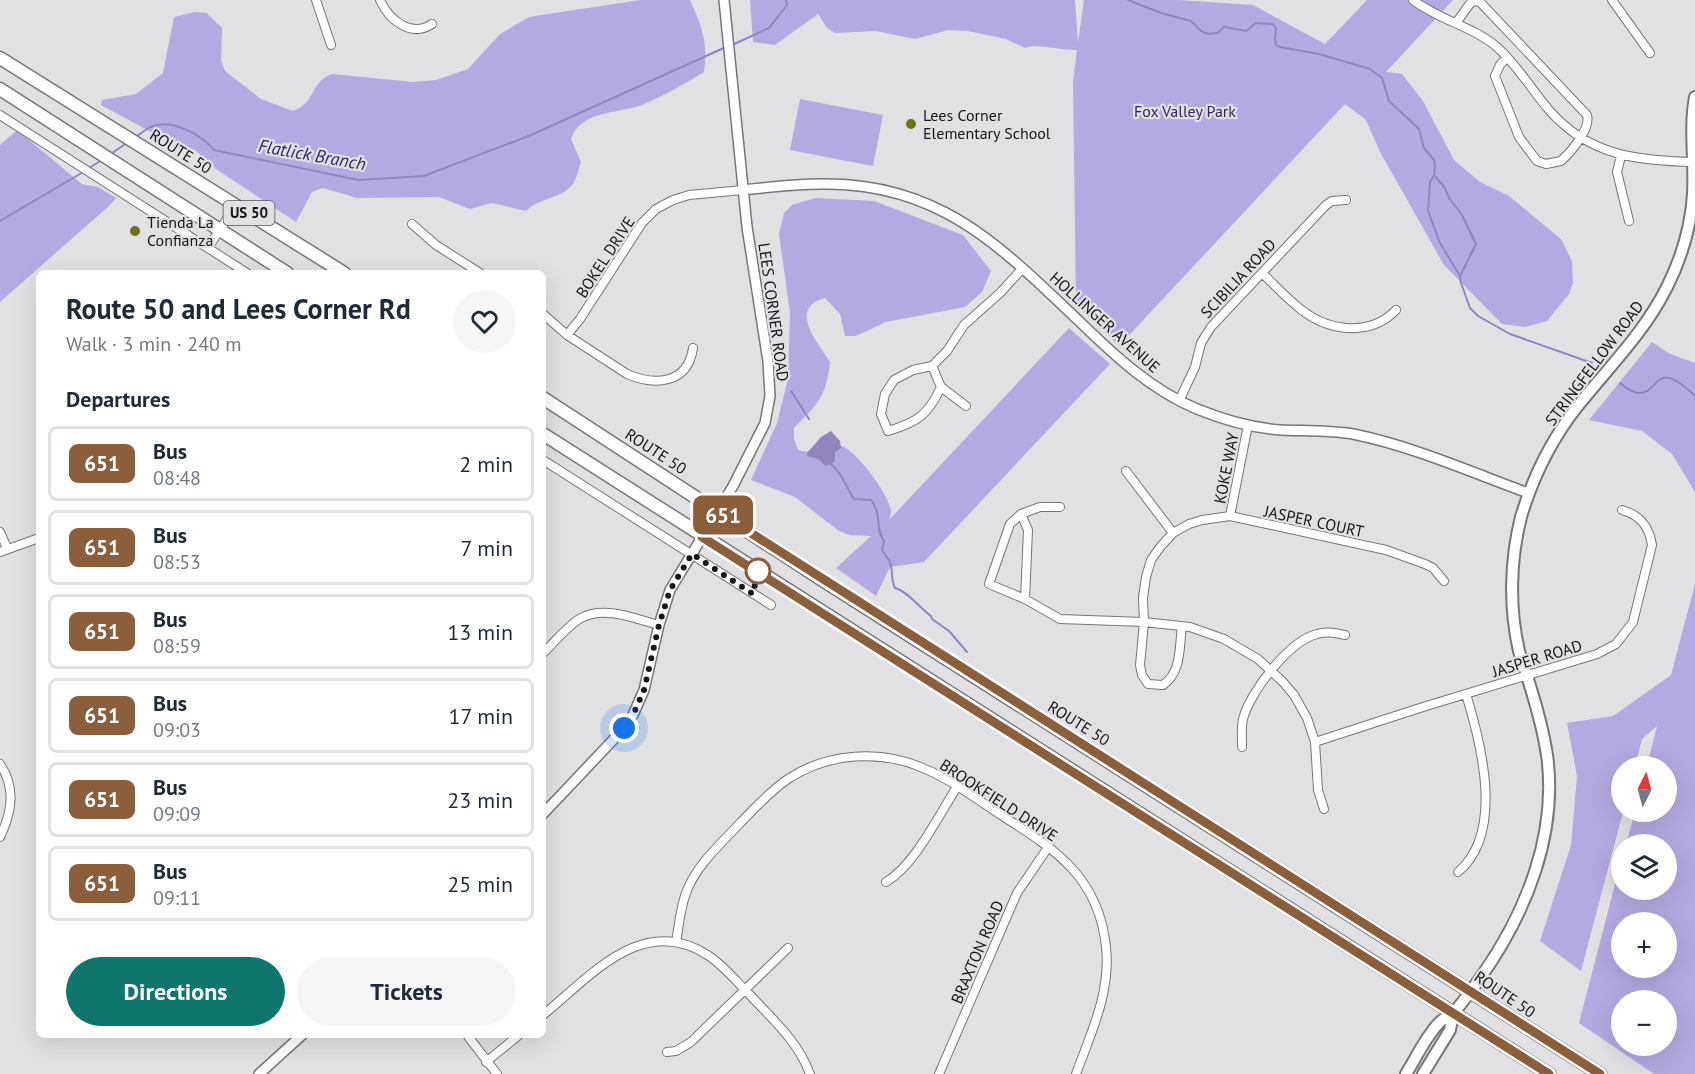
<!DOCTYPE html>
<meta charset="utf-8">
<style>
body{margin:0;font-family:"PT Sans",sans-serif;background:#f6f6f7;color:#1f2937;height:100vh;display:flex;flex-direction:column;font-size:22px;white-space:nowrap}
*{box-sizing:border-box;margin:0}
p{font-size:20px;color:#747a83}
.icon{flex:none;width:33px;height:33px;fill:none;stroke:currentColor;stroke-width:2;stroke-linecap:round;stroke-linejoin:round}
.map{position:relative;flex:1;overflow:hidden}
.drawer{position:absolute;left:36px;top:270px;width:510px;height:768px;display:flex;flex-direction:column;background:#fff;border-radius:9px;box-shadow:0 6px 24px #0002}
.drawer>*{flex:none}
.badge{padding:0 12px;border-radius:9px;font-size:21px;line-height:39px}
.needle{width:39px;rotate:6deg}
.tools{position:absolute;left:1611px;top:756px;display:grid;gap:12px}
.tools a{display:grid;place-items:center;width:66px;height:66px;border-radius:50%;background:#fff;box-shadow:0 6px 24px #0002;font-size:30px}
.you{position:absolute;width:30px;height:30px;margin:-15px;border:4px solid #fff;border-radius:50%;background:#1a73e8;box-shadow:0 0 0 9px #1a73e833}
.map>.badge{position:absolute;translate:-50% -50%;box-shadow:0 0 0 3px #fff}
h2{padding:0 30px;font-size:22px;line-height:54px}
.round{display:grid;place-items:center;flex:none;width:63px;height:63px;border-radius:32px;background:#f6f6f7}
.summary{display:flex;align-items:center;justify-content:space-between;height:102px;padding:0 30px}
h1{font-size:28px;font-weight:600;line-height:45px}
.button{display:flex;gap:12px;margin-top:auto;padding:12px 30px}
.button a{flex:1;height:69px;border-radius:36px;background:#0f766e;color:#fff;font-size:24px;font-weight:600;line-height:69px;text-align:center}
.button a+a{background:#f6f6f7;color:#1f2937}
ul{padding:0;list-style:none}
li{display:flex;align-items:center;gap:18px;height:75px;margin:0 12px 9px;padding:0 18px;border:3px solid #e0e1e3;border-radius:9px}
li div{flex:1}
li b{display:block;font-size:22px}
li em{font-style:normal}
li .badge{min-width:66px;font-weight:700;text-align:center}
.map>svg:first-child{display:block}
.green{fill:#b5a9e1;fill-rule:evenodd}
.water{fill:#9285be}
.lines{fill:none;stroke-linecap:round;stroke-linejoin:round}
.stream{stroke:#9285be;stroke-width:2}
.minor-casing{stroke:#767679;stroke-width:10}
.tertiary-casing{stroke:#767679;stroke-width:12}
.secondary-casing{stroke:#767679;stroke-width:14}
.trunk-casing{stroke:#767679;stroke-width:15}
.minor{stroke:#fff;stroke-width:8}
.tertiary{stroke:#fff;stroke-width:9}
.secondary{stroke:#fff;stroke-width:10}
.trunk{stroke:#fff;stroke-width:12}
.line-casing{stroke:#fff;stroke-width:14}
.line{stroke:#8b5e3c;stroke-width:9}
.walk{stroke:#161617;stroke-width:6;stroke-dasharray:0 10.8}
.poi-dot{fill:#6b721a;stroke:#e1e1e4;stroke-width:2}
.stop-dot{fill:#fff;stroke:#8b5e3c;stroke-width:3}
.labels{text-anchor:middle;stroke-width:4.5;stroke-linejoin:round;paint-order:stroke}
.shield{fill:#e1e1e4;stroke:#535354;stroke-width:1.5}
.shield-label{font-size:15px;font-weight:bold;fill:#161617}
.park-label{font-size:16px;fill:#331c60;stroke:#e1e1e4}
.poi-label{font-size:16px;fill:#161617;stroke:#e1e1e4;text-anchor:start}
.street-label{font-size:16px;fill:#161617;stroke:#e1e1e4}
.water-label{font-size:18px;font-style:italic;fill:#362064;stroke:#e1e1e4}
</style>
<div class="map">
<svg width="1695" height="1074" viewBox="0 0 1695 1074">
<rect width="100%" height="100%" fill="#e1e1e4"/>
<path class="green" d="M640,0H690C702,27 708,42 704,72C685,84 663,96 642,105C618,114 581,110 571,139L581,162C578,170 577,179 572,185C561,199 540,197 526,211L492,203L470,209L439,197L357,198L323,188L312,192L296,222L216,169L195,150L151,132L101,105L102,100L136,94L163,73L174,17L195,12L207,13L222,28L221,60L225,71L261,99L293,111C316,103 309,83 332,74L413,82L436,80L468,69L500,34L529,17Z
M750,0H1075L1078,43L1084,0H1178L1253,5L1325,44L1367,0H1453L1386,72L1402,74L1423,101L1454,160L1480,182L1509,196L1561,239L1572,261L1573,283L1569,294L1547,321L1525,327L1502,324L1444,265L1380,152L1366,120L1345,104L1119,346L1076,304L1073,82L1077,50C1061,51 1037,43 1025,48L1006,39L968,31L948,30L915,39L876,31L835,33L827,28L818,14L775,45L753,42Z
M800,99L883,115L873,166L790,150Z
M17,130L82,184L98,187L116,198L109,206L0,302V145Z
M815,198L874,201L963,235L991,271L982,292L965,307L886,322L856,336H845L840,314L825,298C787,308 818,343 830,362C826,397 818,404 794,428V439L798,450C818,456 822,442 839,445C855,448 889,494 891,511C891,514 890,517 889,520L1069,328L1110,364L924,562L890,567L876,596L836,568L871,536L850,535L839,531L795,497L751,480L777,423L788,379L790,313L779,234L784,213L792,205Z
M1652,342L1668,353L1695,363V492L1672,454L1642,431L1589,420Z
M1695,584V1074H1654L1579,1023L1621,861L1622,890H1666V844H1626L1635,812H1666V766H1647L1657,726L1642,739L1635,766H1622L1623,812L1581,971L1540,941L1571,845L1577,776L1567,723L1613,716L1671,675ZM1622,922H1666V968H1622ZM1622,1000H1666V1046H1622Z"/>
<path class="water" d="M831,431L840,441L841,448L835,452V462L826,466L818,459L807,456V453L821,437Z"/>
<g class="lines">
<path class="stream" d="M1128,0L1161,13L1191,21L1201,31L1208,34L1217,33L1224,27L1246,31L1256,23L1273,24L1276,28L1275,39L1276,45L1280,47L1319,54L1370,69L1382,78L1389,101L1419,129L1424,148L1434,160L1435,165L1434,175L1430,182L1428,211L1440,243L1460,276L1461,283L1470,308L1478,316L1510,334L1592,363
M732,45L769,28L787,5L786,0
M134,138C139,135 145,130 150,127C171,118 201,134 214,150L358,180L424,176L531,135L726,47
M109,155L127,143
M89,168L102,160
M1434,175L1445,188L1449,198L1462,215L1476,244L1460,276
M0,221L85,171
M1620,383C1625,387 1631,392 1637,393C1662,395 1652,355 1695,396
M791,391L809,419
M831,464C842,473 846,487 854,499L871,500C883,516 874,527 884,541L882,550L888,559
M889,560C894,569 890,579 895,588C907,591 920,608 931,616L932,619L949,631L967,652"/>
<defs>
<path id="minor" d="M316,0L331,45
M380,0C389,20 411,38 432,24
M1413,0C1439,20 1472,26 1497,47C1518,66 1531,89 1549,110C1589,156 1638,161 1695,162
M1612,0L1650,53
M1456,23L1472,1L1480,2L1587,115C1591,129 1571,152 1561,161L1546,164L1537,161L1519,137L1495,76L1500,65L1507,57
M0,115L247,273
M1621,156L1617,172L1629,221
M412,224L436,245L480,273
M208,248L236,205
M1262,273C1275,285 1288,300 1303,311C1331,332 1371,336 1396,310
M543,314L567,335L627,374C655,386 688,384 693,348
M567,335L580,319L642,223L656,209L673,200L689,195L743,190
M932,366L941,387C928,415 918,422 888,431L881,414L885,394L894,380L913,370L932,366L947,351L964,325L1000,293L1023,268
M941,387L966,406
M1179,401L1195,367L1201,343L1211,327L1326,205L1332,201L1346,200
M543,460L771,605
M1126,471L1173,533
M1021,514L1040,507H1060
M1230,516L1248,425
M0,532L7,548
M0,552L39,538
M1025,599L989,584L1010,524L1021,514L1028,530L1025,599L1060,619L1144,622L1190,627L1224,639L1258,659L1283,682L1294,695L1307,718L1315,742L1318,790L1324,809
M1182,626C1179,647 1182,672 1163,685L1148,684L1142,675L1140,665L1144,622L1143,598L1146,577L1151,560L1161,546L1173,533L1189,524L1202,520L1230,516L1386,550L1425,564L1433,568L1444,581
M543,653C555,642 567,626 581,618C604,605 636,619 659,625
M1315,742L1423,707L1597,654L1616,644L1633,622L1652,545C1649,526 1640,515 1622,510
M1242,747C1242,738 1241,728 1243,719C1250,692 1289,641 1317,634C1327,631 1335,633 1345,635
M0,764C16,788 12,812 0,837
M1458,872C1505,833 1481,743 1466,694
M886,882C915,865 938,816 957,787
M676,942C679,926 680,909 686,893C696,865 721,844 741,822C756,807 770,791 788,779C827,753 880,749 923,768C952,780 978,800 1004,817C1058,851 1099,879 1106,947C1111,992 1091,1033 1076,1074
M543,1015C591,976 643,912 709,956C724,966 736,981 749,994C772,1019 798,1041 810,1074
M467,1035L497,1074
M667,1052L676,1051L691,1042L788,948
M486,1062L519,1035
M939,1074L1017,893L1049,846"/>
<path id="tertiary" d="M743,190C771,187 800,183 829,184C942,185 1002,248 1079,321C1114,355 1151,390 1197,409C1224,420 1252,428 1281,430C1305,431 1329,430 1353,434C1409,445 1474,473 1528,493
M543,814L613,740L633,715L644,690L659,625L670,590L733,486L765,423L770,396L768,361L747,227L724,0
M259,1074L302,1035"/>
<path id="secondary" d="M1406,1074C1416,1058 1425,1038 1438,1024C1442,1019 1450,1016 1455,1011C1464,1001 1473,988 1481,977C1526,913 1558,834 1547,755C1543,729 1535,701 1527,676C1525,667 1521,659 1519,651C1509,608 1510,560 1521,517C1533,477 1551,440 1577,407C1609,367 1644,333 1667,287C1682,257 1691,227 1693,194C1695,162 1689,128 1695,97
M1423,1074L1450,1030L1453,1013"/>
<path id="trunk" d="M0,58L344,273
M0,89L287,273
M543,398L824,581L1600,1074
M543,434L1549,1074"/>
</defs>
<use href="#minor" class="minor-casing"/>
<use href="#tertiary" class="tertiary-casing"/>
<use href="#secondary" class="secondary-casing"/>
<use href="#trunk" class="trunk-casing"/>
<use href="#minor" class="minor"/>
<use href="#tertiary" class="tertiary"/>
<use href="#secondary" class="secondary"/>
<use href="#trunk" class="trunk"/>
</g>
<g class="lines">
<defs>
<path id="line" d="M1549,1074L702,537L718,512L1600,1074"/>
</defs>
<use href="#line" class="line-casing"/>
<use href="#line" class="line"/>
<path class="walk" d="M624,728L633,715L644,690L659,625L670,590L692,554L753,594L758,571"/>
</g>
<g class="poi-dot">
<circle cx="911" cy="124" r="6"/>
<circle cx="135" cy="231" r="6"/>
</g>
<circle class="stop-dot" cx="758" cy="571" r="12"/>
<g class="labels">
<rect class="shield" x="223.5" y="201" width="51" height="24" rx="4.5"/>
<g class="shield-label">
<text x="249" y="218">US 50</text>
</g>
<g class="park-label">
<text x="1185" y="117">Fox Valley Park</text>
</g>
<g class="poi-label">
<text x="923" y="121">Lees Corner<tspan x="923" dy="18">Elementary School</tspan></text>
<text x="147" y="228">Tienda La<tspan x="147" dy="18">Confianza</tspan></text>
</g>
<g class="street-label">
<text transform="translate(181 151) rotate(32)" y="6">ROUTE 50</text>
<text transform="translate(605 257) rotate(-57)" y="6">BOKEL DRIVE</text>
<text transform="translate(1238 278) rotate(-47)" y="6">SCIBILIA ROAD</text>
<text transform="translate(774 312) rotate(82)" y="6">LEES CORNER ROAD</text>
<text transform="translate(1105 322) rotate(42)" y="6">HOLLINGER AVENUE</text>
<text transform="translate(1594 363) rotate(-53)" y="6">STRINGFELLOW ROAD</text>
<text transform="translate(656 451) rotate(33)" y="6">ROUTE 50</text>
<text transform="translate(1226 468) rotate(-79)" y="6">KOKE WAY</text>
<text transform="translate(1314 521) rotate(12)" y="6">JASPER COURT</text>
<text transform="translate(1537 658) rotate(-17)" y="6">JASPER ROAD</text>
<text transform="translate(1079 723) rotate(32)" y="6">ROUTE 50</text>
<text transform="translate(999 800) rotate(33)" y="6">BROOKFIELD DRIVE</text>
<text transform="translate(977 952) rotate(-67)" y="6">BRAXTON ROAD</text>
<text transform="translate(1505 994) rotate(34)" y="6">ROUTE 50</text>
</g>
<g class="water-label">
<text transform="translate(312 155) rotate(10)" y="6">Flatlick Branch</text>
</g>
</g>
</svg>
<div class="tools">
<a><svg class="needle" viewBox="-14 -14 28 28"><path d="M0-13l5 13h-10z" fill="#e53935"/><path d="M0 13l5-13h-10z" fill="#747a83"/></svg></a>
<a><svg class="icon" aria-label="layers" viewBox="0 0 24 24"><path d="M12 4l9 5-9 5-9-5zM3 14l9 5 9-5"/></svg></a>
<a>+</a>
<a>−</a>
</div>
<div class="you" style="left:624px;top:728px"></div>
<b class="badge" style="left:723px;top:515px;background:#8b5e3c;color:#fff">651</b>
<section class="drawer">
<div class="summary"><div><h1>Route 50 and Lees Corner Rd</h1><p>Walk · 3 min · 240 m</p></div><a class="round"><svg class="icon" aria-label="heart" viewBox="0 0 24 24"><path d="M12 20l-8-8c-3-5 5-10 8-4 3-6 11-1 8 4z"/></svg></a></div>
<h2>Departures</h2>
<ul>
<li><span class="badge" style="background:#8b5e3c;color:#fff">651</span><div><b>Bus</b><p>08:48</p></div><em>2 min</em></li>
<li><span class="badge" style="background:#8b5e3c;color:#fff">651</span><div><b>Bus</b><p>08:53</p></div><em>7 min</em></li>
<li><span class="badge" style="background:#8b5e3c;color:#fff">651</span><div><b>Bus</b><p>08:59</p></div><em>13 min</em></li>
<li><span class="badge" style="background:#8b5e3c;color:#fff">651</span><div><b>Bus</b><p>09:03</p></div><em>17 min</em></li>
<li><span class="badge" style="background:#8b5e3c;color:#fff">651</span><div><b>Bus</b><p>09:09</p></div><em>23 min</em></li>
<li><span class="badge" style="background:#8b5e3c;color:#fff">651</span><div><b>Bus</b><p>09:11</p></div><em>25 min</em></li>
</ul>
<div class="button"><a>Directions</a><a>Tickets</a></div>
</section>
</div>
